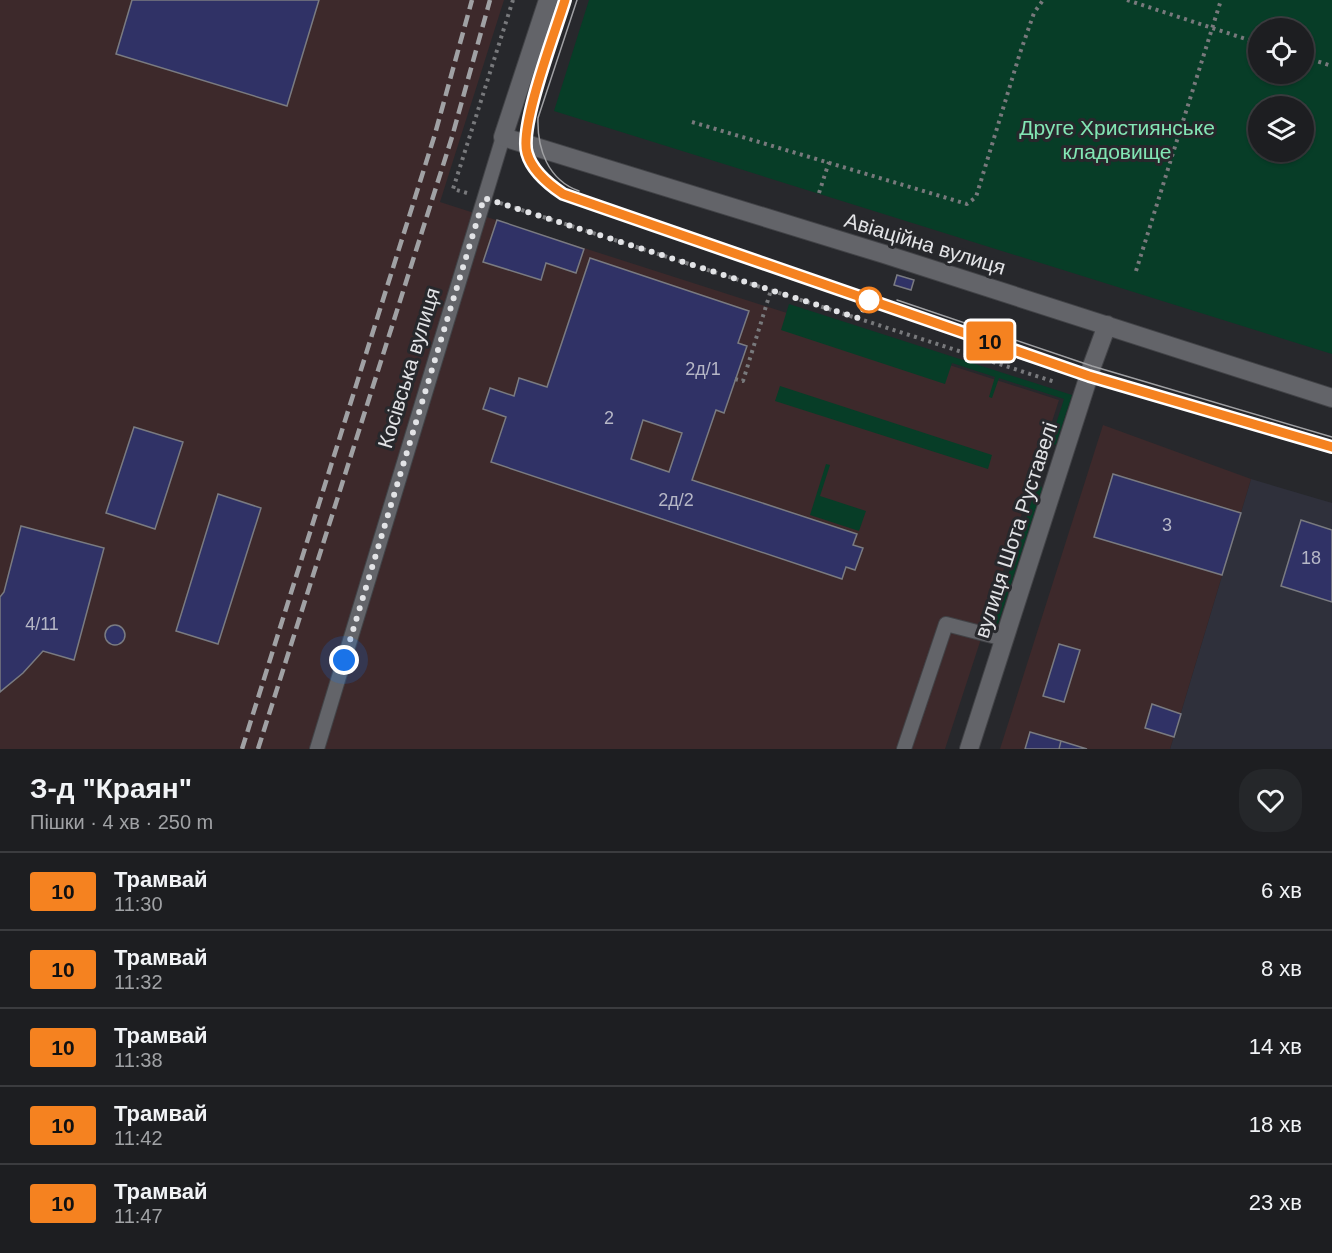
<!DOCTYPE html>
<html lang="uk">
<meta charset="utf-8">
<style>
body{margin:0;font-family:Helvetica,sans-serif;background:#25272a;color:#f1f3f6;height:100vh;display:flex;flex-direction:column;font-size:22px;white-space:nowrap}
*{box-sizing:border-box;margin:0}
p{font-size:20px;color:#a0a2a5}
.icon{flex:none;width:33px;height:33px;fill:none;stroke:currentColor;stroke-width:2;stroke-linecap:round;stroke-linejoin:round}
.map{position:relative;height:749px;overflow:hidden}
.side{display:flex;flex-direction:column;background:#1d1e21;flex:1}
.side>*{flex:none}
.badge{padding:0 12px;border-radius:4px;font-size:21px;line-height:39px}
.tools{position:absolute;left:1248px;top:18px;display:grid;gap:12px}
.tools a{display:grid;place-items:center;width:66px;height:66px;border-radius:50%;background:#1d1e21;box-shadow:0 2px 4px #0004,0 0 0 2px #3b3c3f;font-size:30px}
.you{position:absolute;width:30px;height:30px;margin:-15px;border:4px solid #fff;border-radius:50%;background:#1a73e8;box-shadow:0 0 0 9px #1a73e833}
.map>.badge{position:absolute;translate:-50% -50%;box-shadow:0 0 0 3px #fff}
.round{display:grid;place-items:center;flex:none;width:63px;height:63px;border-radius:24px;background:#25272a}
.summary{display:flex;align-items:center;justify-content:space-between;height:102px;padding:0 30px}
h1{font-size:28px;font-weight:700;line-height:45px}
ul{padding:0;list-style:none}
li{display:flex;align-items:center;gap:18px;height:78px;padding:0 30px;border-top:2px solid #3b3c3f}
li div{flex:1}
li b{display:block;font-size:22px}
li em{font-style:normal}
li .badge{min-width:66px;font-weight:700;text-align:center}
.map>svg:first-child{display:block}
.built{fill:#2f303b}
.industrial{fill:#3d292b}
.green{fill:#073d27;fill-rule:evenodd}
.building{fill:#303266;stroke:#7a7b81;stroke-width:1.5;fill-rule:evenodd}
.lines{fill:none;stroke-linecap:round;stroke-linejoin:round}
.lane-casing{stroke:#424347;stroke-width:16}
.street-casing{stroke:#424347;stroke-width:20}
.path{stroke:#78797c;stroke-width:4;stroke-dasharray:3 4.5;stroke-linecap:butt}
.lane{stroke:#636469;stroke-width:14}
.street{stroke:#636469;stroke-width:18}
.tram{stroke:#a0a1a4;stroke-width:1.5}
.rail{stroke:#a0a1a4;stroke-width:4.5;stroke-dasharray:12 6;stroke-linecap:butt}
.line-casing{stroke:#fff;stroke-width:14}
.line{stroke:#f58220;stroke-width:9}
.walk{stroke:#e2e3e6;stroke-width:6;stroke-dasharray:0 10.8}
.stop-dot{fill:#fff;stroke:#f58220;stroke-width:3}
.labels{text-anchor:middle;stroke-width:6;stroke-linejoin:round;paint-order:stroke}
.number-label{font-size:18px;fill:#b6b7c6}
.park-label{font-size:21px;fill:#82e6b4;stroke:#27282c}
.street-label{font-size:21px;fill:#e2e3e6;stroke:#27282c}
</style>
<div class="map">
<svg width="1332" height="749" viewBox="0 0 1332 749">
<rect width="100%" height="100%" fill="#27282c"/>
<path class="built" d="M1251,479L1332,503V749H1170Z"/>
<path class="industrial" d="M0,0H504L440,202L1059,400L945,749H0Z
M1103,425L1251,479L1170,749H1000Z"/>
<path class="green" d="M589,0H1332V354L554,111ZM1304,28V74H1258V28ZM1304,106V152H1258V106Z
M789,304L1072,395L1056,444L1048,449L1064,399L999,378L992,398L989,397L995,377L952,363L945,384L781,330Z
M780,386L992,455L988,469L775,401Z
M826,464L830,465L820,496L866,511L859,531L810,515Z
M1039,478L1042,489L997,627L992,626Z"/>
<path class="building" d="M132,0H319L287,106L116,54Z
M497,220L584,249L576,273L546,263L541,280L483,262Z
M590,258L749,311L738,343L747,346L724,413L716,410L692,480L857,534L853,545L863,548L855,570L846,567L842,579L491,462L506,417L483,409L490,388L514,396L519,378L547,387ZM643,420L682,433L669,472L631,459Z
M897,275L914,280L911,290L894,285Z
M134,427L183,442L155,529L106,513Z
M1113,474L1241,513L1222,575L1094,537Z
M218,494L261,508L218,644L176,631Z
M1301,520L1332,530V602L1281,586Z
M21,526L104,548L74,660L43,651L23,673L0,692V597L4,592Z
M105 635a10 10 0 1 1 20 0a10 10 0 1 1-20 0Z
M1059,644L1080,650L1064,702L1043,696Z
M1152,704L1181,714L1174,737L1145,728Z
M1030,732L1061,741L1059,749H1025Z
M1061,741L1087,749H1059Z"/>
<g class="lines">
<defs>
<path id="lane" d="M317,749L503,137
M904,749L946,624L1004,639"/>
<path id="street" d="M548,0L503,137L884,254L1332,398
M969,749L1092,366L1107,325"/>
</defs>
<use href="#lane" class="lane-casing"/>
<use href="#street" class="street-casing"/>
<path class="path" d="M1127,0L1258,43
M1304,57L1332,66
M692,122L967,204L976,197L1020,53L1034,13L1043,0
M467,193L453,189L513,0
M819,193L829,162
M500,203L1055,382
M1136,271L1221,0
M735,379L743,381L771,290"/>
<use href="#lane" class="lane"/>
<use href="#street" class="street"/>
<path class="tram" d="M565,0C556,31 519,126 527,153C532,171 548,184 563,194L1089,376L1332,447
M577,0L538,118C537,149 548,180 579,191
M897,300L1092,366L1332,437"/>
<path class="rail" d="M242,749L435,134L472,0
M258,749L452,137L490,0"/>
</g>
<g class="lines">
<defs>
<path id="line" d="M565,0C556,30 519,126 527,153C532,171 548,184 563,194L1089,376L1332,447"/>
</defs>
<use href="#line" class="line-casing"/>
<use href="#line" class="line"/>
<path class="walk" d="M344,660L484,198L858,318L869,300"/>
</g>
<circle class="stop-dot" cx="869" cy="300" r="12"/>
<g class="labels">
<g class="number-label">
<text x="703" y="375">2д/1</text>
<text x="609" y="424">2</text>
<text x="676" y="506">2д/2</text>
<text x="1167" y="531">3</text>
<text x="1311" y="564">18</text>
<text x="42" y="630">4/11</text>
</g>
<g class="park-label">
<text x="1117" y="135">Друге Християнське<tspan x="1117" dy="24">кладовище</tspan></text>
</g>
<g class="street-label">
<text transform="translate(925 244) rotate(17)" y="7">Авіаційна вулиця</text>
<text transform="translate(409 368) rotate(-73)" y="7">Косівська вулиця</text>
<text transform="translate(1016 530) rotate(-72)" y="7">вулиця Шота Руставелі</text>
</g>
</g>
</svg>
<div class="tools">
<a><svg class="icon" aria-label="locate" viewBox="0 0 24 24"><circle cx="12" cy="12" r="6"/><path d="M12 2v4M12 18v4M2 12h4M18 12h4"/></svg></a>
<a><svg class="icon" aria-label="layers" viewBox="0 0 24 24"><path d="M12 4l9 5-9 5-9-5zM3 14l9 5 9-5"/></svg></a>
</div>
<div class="you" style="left:344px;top:660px"></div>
<b class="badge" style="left:990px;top:341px;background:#f58220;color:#111">10</b>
</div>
<section class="side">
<div class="summary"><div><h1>З-д &quot;Краян&quot;</h1><p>Пішки · 4 хв · 250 m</p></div><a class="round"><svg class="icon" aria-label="heart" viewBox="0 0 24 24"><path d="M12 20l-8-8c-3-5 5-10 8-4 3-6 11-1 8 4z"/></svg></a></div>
<ul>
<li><span class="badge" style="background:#f58220;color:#111">10</span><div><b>Трамвай</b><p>11:30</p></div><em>6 хв</em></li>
<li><span class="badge" style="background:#f58220;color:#111">10</span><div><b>Трамвай</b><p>11:32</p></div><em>8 хв</em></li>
<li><span class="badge" style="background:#f58220;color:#111">10</span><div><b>Трамвай</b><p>11:38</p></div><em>14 хв</em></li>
<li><span class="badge" style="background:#f58220;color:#111">10</span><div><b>Трамвай</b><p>11:42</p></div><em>18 хв</em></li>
<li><span class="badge" style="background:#f58220;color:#111">10</span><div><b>Трамвай</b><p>11:47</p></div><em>23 хв</em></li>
</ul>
</section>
